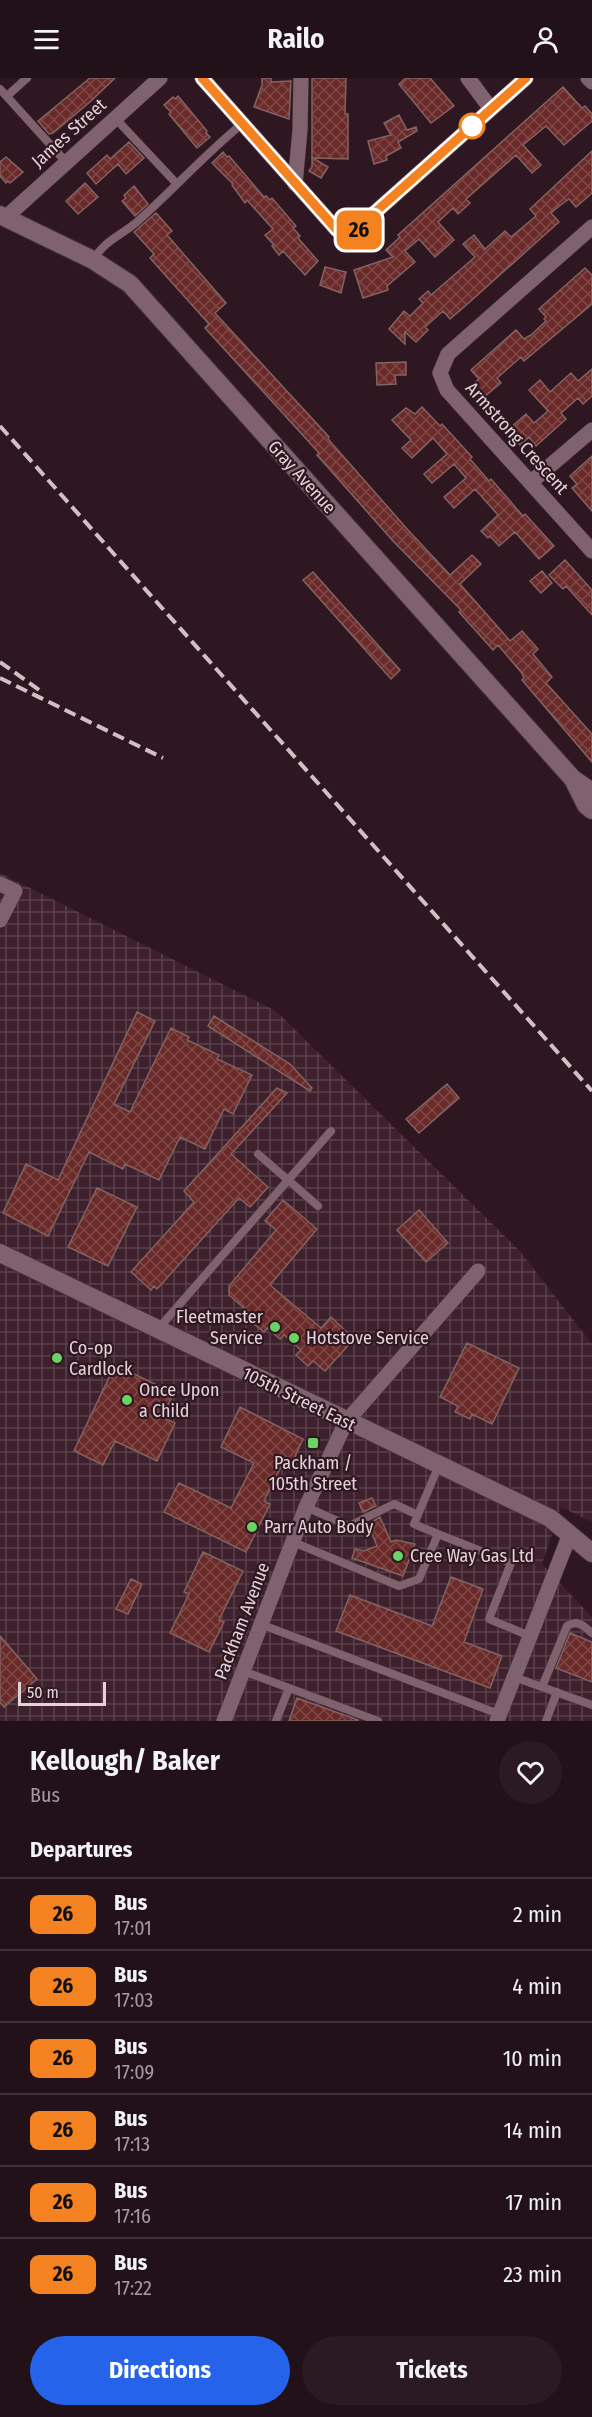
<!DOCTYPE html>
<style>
body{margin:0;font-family:"Fira Sans Condensed",sans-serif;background:#2b1a22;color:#f1f3f6;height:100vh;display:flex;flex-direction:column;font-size:22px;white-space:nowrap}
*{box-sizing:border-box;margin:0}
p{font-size:20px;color:#a39da2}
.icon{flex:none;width:33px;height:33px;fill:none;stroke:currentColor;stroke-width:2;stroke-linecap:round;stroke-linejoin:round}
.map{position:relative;height:1643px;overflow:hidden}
.drawer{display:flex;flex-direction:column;background:#231119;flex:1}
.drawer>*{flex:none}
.badge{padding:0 12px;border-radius:9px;font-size:21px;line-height:39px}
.scale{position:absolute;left:18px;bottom:15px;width:88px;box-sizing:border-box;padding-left:6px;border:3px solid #e3d2d8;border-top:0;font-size:16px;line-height:21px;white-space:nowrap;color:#e3d2d8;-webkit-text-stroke:4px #2f1721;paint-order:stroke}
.map>.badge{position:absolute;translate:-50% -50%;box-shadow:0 0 0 3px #fff}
h2{padding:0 30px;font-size:22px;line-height:54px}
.round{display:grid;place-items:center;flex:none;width:63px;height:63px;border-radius:32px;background:#2b1a22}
.summary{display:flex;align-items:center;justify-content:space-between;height:102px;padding:0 30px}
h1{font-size:28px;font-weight:700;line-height:45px}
.cta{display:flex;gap:12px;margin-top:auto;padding:12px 30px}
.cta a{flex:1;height:69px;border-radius:36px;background:#2563eb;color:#fff;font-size:24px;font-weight:700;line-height:69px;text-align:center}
.cta a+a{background:#2b1a22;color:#f1f3f6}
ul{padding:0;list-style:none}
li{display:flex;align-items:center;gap:18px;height:72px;padding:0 30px;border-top:2px solid #403138}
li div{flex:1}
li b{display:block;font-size:22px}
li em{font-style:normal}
li .badge{min-width:66px;font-weight:700;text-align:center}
header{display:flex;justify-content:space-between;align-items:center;height:78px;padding:0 30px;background:#231119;font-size:27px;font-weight:700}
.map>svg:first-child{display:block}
.industrial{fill:url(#industrial-grid)}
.building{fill:url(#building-cross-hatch);stroke:#836361;stroke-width:1.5}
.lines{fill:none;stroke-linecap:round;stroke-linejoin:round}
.service-casing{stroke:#423137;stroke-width:9}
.minor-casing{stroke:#423137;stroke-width:16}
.tertiary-casing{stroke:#423137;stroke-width:20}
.service{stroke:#7f626d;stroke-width:8}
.minor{stroke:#7f626d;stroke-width:15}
.tertiary{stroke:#7f626d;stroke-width:18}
.rail{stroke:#d1bfc6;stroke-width:4;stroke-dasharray:12 6;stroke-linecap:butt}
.line-casing{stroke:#fff;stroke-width:14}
.line{stroke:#f58220;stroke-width:9}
.stop-dot{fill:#fff;stroke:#f58220;stroke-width:3}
.poi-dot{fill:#6bd363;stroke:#2f1721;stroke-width:2}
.labels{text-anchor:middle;stroke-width:4.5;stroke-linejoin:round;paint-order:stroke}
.street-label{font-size:18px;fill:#e3d2d8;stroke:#2f1721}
.poi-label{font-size:18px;fill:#e3d2d8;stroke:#2f1721;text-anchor:start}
</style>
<header><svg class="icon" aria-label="menu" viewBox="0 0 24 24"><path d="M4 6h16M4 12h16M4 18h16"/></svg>Railo<svg class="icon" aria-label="person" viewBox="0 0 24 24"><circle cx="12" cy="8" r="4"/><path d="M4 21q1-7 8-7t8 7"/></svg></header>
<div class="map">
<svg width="592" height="1643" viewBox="0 0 592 1643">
<defs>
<pattern id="industrial-grid" width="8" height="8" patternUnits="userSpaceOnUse" patternTransform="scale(1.5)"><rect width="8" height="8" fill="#3e212d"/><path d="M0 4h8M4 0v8" fill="none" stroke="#5a404b"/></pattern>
<pattern id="building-cross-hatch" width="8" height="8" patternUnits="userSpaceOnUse" patternTransform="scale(1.5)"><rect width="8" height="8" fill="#6a2a29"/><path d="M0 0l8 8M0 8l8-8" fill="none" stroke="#7f4847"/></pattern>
</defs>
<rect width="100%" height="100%" fill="#2f1721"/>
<path class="industrial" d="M0,795L276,933L519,1172L592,1266V1444L561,1429L542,1486L592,1539V1643H0Z"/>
<path class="building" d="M90,0H115L91,23L53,55L49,56L38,43Z
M262,0H271V4L291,3L289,41L254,29L262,7Z
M312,0H346L345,36H348V81L313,80L328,89L321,100L309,93L312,89Z
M406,0H430L454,28L431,45L399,6Z
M563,9L582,30L585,28L592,36V43L564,67L546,48L523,67L541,87L532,95L516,77L466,121L470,125L458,136L453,130L438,144L454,162L435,179L419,161L405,173L415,184L387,208L388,212L363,220L354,192L393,179L386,172L400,159L398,157Z
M178,18L207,53L206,55L210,59L197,70L169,36L171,34L164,27L173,19L175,21Z
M399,37L407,52L416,49L417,53L398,64L401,70L386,78L387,82L374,86L368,63L391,57L384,45Z
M129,64L144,80L126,96L118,86L96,106L87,95L107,77L110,81Z
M592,73V115L576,129L569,121L558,129L551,135L559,144L464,229L450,241L443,233L425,249L428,252L416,264L405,254V266L389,251L404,233L410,238L423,225L419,221L428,213L431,217L475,179L463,166L474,157L485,171L505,153L511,159L536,138L530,131Z
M223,74L227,79L229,78L264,119L266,118L270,122L272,120L296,148L293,150L300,158L298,160L318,183L305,197L283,173L279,177L272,168L274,167L265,157L273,151L247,122L245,125L232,107L233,106L212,85Z
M6,79L23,94L10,105L8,103L6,105L0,98V84Z
M85,105L98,119L78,136L66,123Z
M134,108L148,126L135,138L122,123L126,120L124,117Z
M156,135L172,153L167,157L226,225L215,235L329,359L328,361L408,452L450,497L472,477L481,486L460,506L510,563L522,553L538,571L533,576L552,599L546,605L592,656V684L522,602L524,600L521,594L498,567L493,572L459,534L461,532L393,463L317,377L319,375L205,250L209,246L150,180L154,176L134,154Z
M325,189L346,194L341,215L320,207Z
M585,190L592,197V226L524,283L521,279L497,300L501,305L484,319L473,306L479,301L471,292L516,252L524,261L531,257L546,243L544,241L546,239L539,231Z
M406,284V297H395L396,306L377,307L376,285Z
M592,291V318L583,326L578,320L561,335L566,341L536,368L529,359L520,367L507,353L526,336L534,345L548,333L529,312L540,302L550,314L571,295L578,303Z
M422,329L440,348L442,346L472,379L470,381L489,403L491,401L523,438L525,436L554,468L539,481L515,454L499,468L490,458L488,460L481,453L498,437L475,411L454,430L444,419L466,400L454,386L432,405L424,396L447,376L433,360L412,380L402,370L411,362L392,342L406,330L415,336Z
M592,378V433L572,410L577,406L570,398Z
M565,482L592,512V537L566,508L563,511L549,497Z
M542,493L552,505L541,515L530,503Z
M313,494L400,592L391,601L303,502Z
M137,934L155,943L114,1026L130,1034L171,950L189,959L187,962L219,977L217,981L252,997L233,1036L224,1031L205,1071L180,1059L159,1102L125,1086L123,1091L89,1074L48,1158L3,1135L26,1086L58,1102Z
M214,938L290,986L312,1010L310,1013L208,948Z
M447,1006L459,1020L419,1055L406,1041Z
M277,1010L287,1015L231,1076L268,1109L250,1129L239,1120L157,1211L154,1208L151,1212L131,1194L194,1124L184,1113Z
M97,1110L137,1129L108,1188L68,1169Z
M283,1122L317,1151L270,1207L321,1250L331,1239L354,1261L325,1293L313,1283L308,1288L296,1277L301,1272L284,1257L280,1261L267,1250L264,1254L250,1243L254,1239L229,1217V1208L276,1152L265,1143Z
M419,1132L448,1165L426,1184L397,1152Z
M467,1265L519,1290L492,1346L472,1336L470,1341L455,1334L458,1328L440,1319Z
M115,1287L174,1315L162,1339L175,1345L157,1383L115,1363L103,1387L74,1373Z
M240,1329L303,1361L293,1383L286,1379L264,1423L270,1426L246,1474L164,1434L179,1405L231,1430L254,1385L221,1369Z
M372,1420L376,1428L363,1434L359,1425Z
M380,1439L391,1464L396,1462L415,1466L403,1498L352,1480L355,1471L364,1473L377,1468L368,1446Z
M203,1474L243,1493L219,1542L224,1544L209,1574L170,1555L189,1516L184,1514Z
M451,1499L483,1511L464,1564L502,1578L490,1610L336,1553L350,1517L432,1548Z
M131,1501L142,1506L128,1536L116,1531Z
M570,1555L592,1564V1604L556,1590Z
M0,1558L37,1601L4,1629L0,1624Z
M297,1620L358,1642V1643H289Z"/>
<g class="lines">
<defs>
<path id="service" d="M0,11L66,84
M7,18L27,0
M115,40L176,105
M93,182C106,161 121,158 138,143C173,112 205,76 242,46
M258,1076L318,1128
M158,1251L331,1053
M306,1429L349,1448L394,1426L418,1437
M438,1456L414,1446L439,1387
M293,1464L399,1508L419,1501L438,1456L511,1485L489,1541L530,1558
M260,1546L499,1636
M243,1593L378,1643
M514,1599L592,1627
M542,1609L567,1548C577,1541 584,1548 592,1555
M276,1643L289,1610
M546,1643L557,1614"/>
<path id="minor" d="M202,0L337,152L358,154L372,137L526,0
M468,0L491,31
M588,0L592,4
M295,106L300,52L301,0
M5,140L160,0
M592,149L448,276L440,295L447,312L592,473
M531,404L592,352
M0,806L15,813L0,842
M224,1643L306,1429L346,1344L478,1193
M497,1643L570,1456"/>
<path id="tertiary" d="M0,137L93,182L130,206L573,701L592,714
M574,703L586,727L592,732
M0,1175L550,1440L592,1475"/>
</defs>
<use href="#service" class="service-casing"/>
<use href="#minor" class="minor-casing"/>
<use href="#tertiary" class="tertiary-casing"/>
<use href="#service" class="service"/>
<use href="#minor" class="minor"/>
<use href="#tertiary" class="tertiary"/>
<path class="rail" d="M0,348L592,1013
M0,584L39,612
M0,600L163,680"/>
</g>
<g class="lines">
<defs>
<path id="line" d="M202,0L337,152L358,154L372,137L526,0"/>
</defs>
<use href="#line" class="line-casing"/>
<use href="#line" class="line"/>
</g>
<circle class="stop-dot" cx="472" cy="48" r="12"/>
<g class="poi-dot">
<circle cx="275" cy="1249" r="6"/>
<circle cx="294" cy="1260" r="6"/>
<circle cx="57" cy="1280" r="6"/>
<circle cx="127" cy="1322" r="6"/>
<rect x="307" y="1359" width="12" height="12" rx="3"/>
<circle cx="252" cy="1449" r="6"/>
<circle cx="398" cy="1478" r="6"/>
</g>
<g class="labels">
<g class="street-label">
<text transform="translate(69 55) rotate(-42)" y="6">James Street</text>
<text transform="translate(517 360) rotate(48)" y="6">Armstrong Crescent</text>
<text transform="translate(302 399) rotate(48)" y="6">Gray Avenue</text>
<text transform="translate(299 1321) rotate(26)" y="6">105th Street East</text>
<text transform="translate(242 1543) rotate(-69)" y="6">Packham Avenue</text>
</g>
<g class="poi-label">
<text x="263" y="1245" text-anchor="end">Fleetmaster<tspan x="263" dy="21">Service</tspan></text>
<text x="306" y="1266">Hotstove Service</text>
<text x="69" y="1276">Co-op<tspan x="69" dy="21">Cardlock</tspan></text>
<text x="139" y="1318">Once Upon<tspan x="139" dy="21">a Child</tspan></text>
<text x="313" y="1391" text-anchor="middle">Packham /<tspan x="313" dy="21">105th Street</tspan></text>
<text x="264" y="1455">Parr Auto Body</text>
<text x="410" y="1484">Cree Way Gas Ltd</text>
</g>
</g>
</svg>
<div class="scale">50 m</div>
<b class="badge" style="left:359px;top:152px;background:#f58220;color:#111">26</b>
</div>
<section class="drawer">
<div class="summary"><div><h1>Kellough/ Baker</h1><p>Bus</p></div><a class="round"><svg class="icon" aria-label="heart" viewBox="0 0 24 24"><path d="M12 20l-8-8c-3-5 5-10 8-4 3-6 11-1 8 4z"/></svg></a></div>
<h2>Departures</h2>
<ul>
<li><span class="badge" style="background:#f58220;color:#111">26</span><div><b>Bus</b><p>17:01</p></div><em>2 min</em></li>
<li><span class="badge" style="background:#f58220;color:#111">26</span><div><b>Bus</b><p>17:03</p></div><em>4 min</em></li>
<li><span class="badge" style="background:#f58220;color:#111">26</span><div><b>Bus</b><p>17:09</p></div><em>10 min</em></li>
<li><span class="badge" style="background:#f58220;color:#111">26</span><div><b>Bus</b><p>17:13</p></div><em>14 min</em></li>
<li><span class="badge" style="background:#f58220;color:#111">26</span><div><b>Bus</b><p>17:16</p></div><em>17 min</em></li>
<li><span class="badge" style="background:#f58220;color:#111">26</span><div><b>Bus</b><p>17:22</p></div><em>23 min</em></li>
</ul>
<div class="cta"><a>Directions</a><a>Tickets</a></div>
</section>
